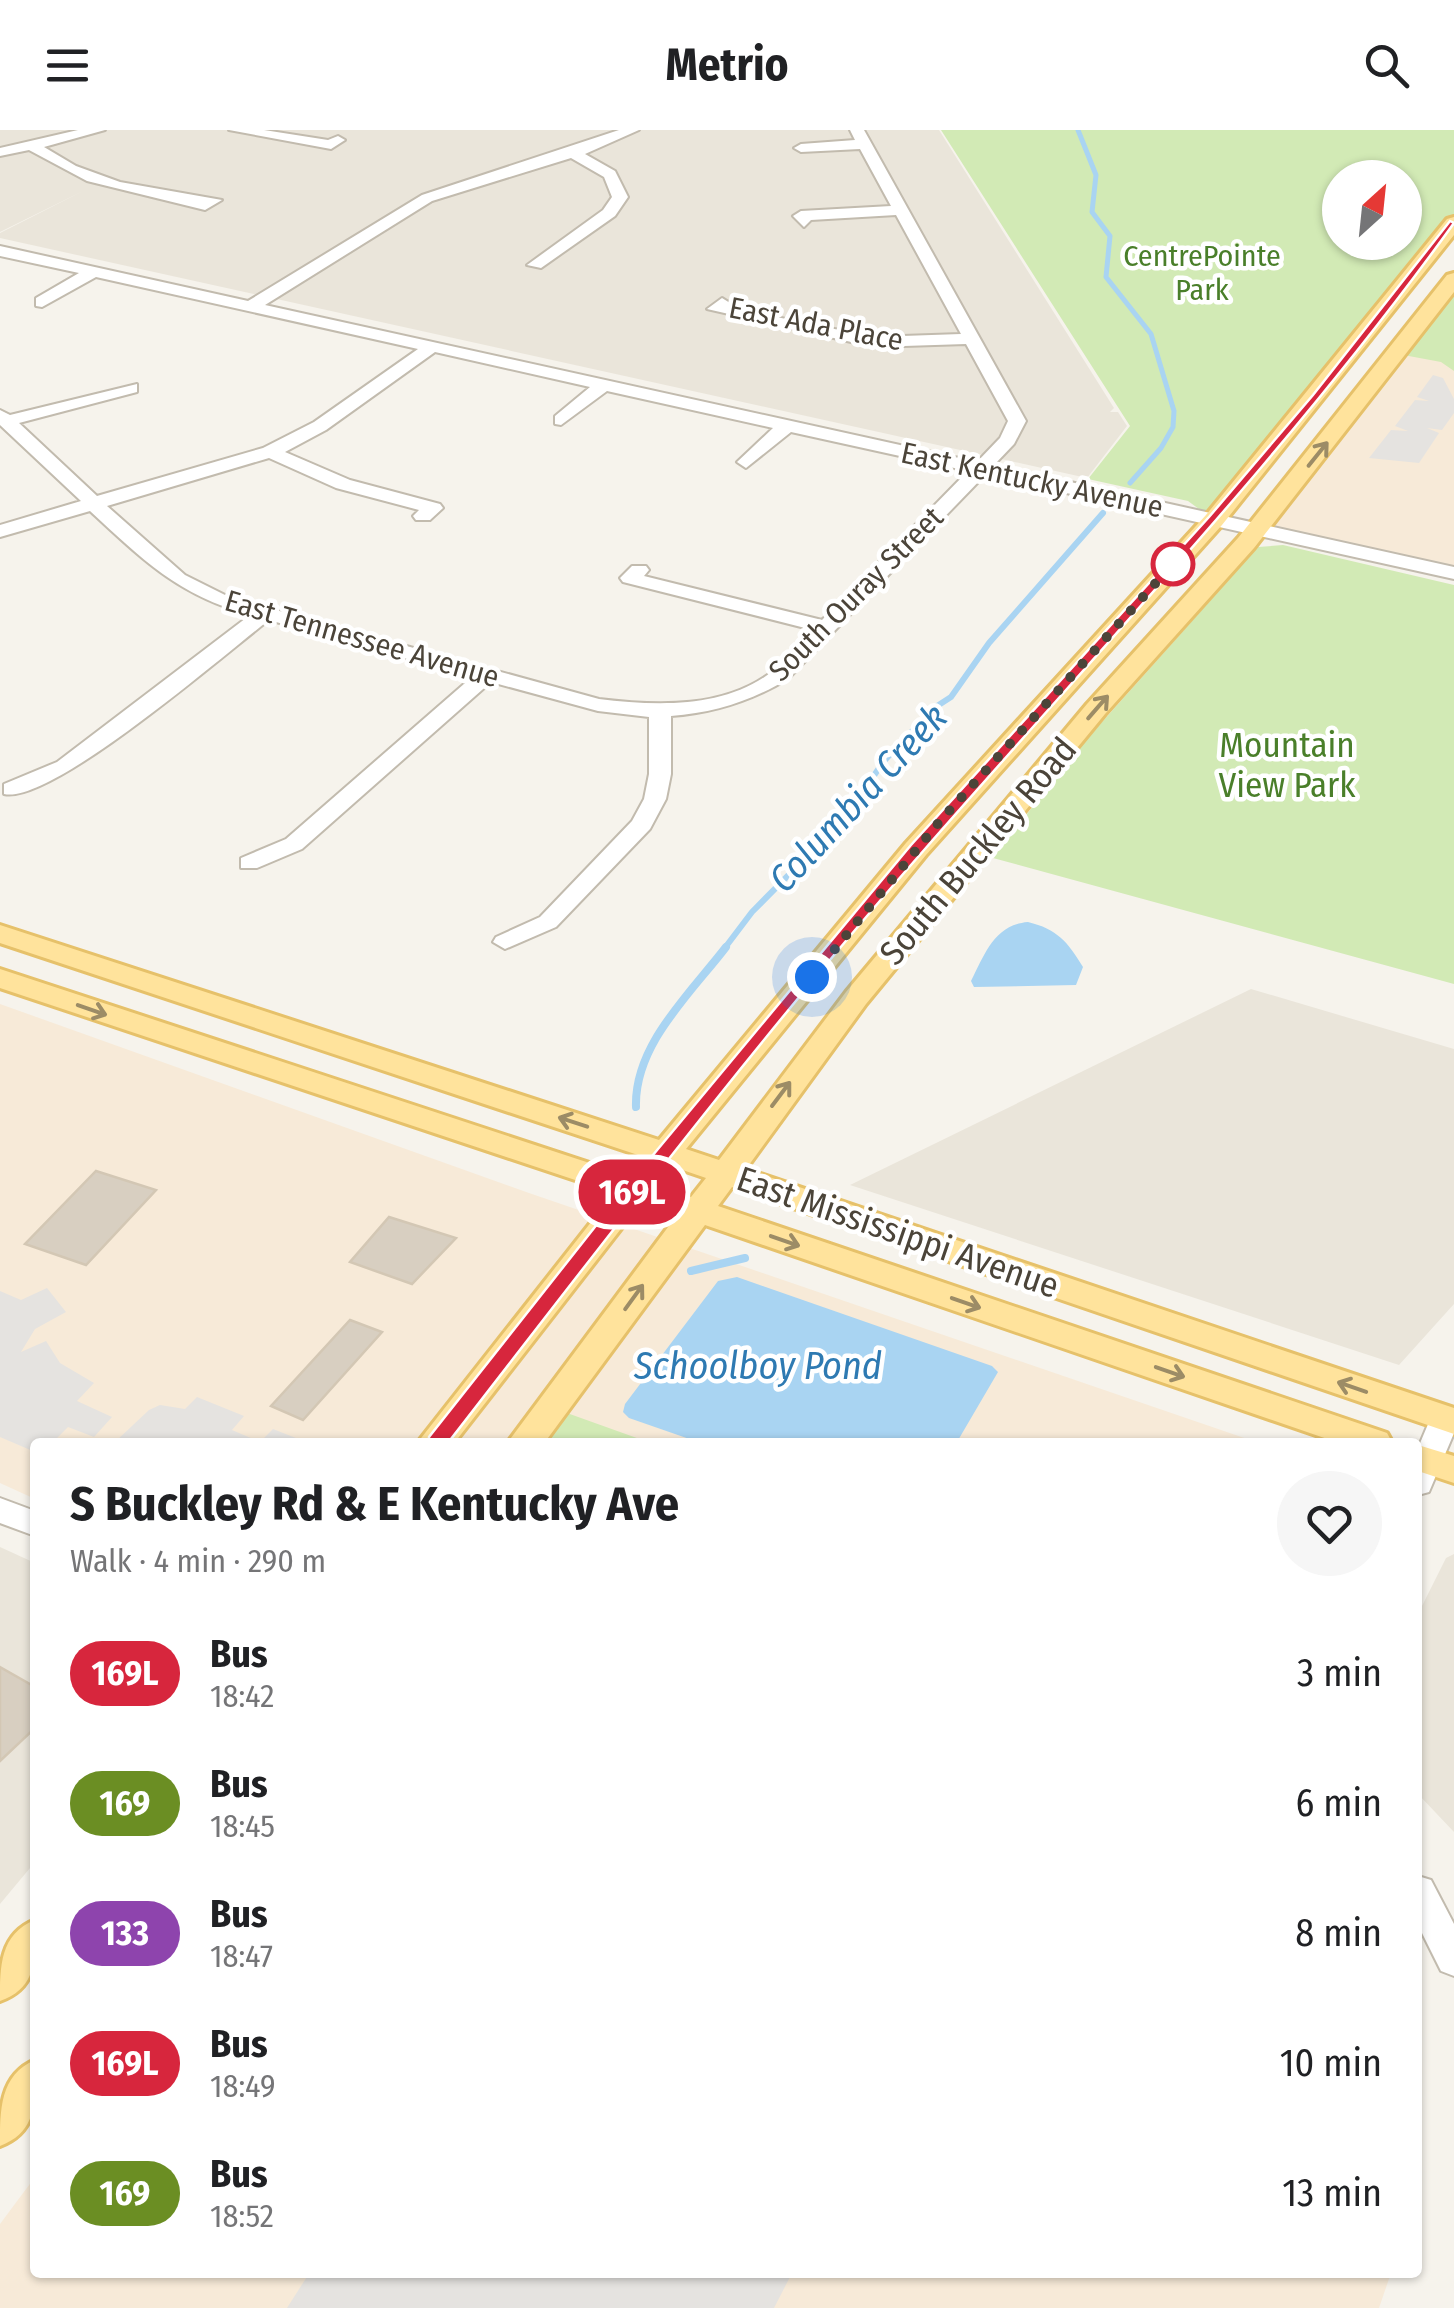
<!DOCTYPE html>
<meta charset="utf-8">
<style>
body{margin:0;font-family:"Fira Sans Condensed",sans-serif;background:#f6f6f6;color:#202124;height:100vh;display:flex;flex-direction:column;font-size:38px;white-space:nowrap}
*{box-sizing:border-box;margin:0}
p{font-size:32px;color:#757577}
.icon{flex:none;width:55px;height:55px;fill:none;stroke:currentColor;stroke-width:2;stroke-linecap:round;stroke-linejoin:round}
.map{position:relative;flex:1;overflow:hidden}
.sheet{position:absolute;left:30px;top:1308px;width:1392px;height:840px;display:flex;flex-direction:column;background:#fff;border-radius:10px;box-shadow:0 2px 8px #0004}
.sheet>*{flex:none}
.badge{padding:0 20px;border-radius:32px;font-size:35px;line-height:65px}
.needle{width:65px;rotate:27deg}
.fabs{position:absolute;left:1322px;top:30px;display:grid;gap:20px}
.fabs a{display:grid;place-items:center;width:100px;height:100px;border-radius:50%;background:#fff;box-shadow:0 2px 8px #0004;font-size:50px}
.you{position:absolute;width:50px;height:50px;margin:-25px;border:8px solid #fff;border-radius:50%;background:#1a73e8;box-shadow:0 0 0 15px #1a73e833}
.map>.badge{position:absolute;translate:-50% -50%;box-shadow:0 0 0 5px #fff}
.round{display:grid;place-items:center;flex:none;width:105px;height:105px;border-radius:52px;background:#f6f6f6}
.overview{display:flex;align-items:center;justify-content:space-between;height:170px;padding:0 40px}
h1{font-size:48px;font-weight:700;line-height:75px}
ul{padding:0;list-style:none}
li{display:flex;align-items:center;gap:30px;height:130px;padding:0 40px}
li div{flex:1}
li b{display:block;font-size:38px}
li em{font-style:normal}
li .badge{min-width:110px;font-weight:700;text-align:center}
header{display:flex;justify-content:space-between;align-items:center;height:130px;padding:0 40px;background:#fff;font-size:45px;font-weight:700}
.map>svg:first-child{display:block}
.residential{fill:#eae5da}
.commercial{fill:#f7ead8}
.green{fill:#d2eab5;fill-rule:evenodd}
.parking{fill:#e5e3e0}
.water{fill:#a9d4f2}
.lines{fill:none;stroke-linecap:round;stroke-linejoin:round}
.stream-far2{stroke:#a9d4f2;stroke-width:5}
.stream-far1{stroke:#a9d4f2;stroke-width:6}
.stream{stroke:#a9d4f2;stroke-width:8}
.building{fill:#d8cfc1;stroke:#d3c7b4;stroke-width:2.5}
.minor-casing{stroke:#c2bbae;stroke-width:4}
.major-casing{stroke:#e6c16a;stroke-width:6}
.minor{fill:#fff;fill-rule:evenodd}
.major{fill:#ffe39c;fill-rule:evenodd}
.oneway{stroke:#9c8c66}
.line{fill:#d7263d;stroke:#fff;stroke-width:2.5}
.walk{stroke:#4b4439;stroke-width:10;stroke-dasharray:0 18}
.stop-dot{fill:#fff;stroke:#d7263d;stroke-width:5}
.labels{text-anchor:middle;stroke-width:9;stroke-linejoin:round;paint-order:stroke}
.far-park-label{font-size:30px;fill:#4a7f2a;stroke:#fff}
.far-street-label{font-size:30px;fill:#4b4439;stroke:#fff}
.park-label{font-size:35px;fill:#4a7f2a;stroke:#fff}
.street-label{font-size:35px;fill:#4b4439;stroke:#fff}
.water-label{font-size:38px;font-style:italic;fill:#2e7ab2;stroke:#fff}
</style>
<header><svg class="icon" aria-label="menu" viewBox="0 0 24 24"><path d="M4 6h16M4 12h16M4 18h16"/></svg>Metrio<svg class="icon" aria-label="search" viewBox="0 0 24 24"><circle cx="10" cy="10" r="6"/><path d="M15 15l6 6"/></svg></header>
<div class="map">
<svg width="1454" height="2178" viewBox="0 0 1454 2178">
<rect width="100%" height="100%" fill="#f6f3ec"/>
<path class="residential" d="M0,0H939L1114,278L1110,282H1118L1127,296L1087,348L0,108V103L83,61L0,102Z
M1251,859L1454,919V1174L1399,1235L850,1055Z
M0,1417L35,1433V1732L0,1774Z
M1454,1424V1702L1418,1664V1484L1446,1428Z"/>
<path class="commercial" d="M1454,149V443L1256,400Z
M0,874L529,1063L1256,1312H35V1369L0,1353Z
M35,2047V2142L1391,2143L1379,2178H0V2094Z"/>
<path class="green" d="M941,0H1454V93L1214,390L1188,371L1088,349L1130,296ZM1340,48H1405V112H1340Z
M1454,149V241L1441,232L1398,224Z
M1283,415L1454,455V854L993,728L1070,628L1258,417Z
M553,1278L648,1312H526Z"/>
<path class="parking" d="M1433,245L1443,248L1454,269V283L1442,300L1427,298L1439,303L1419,333L1369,328L1391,300L1408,301L1395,296L1415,270L1429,271L1417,267Z
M47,1158L66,1182L35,1199L21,1222L46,1211L60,1233L94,1253L77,1271L112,1287L94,1307L68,1297L53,1312H35V1322L0,1307V1161L21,1170Z
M197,1267L244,1286L232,1300L260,1312L273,1299L306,1312H115L149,1280L160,1275L185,1279Z
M310,2142H792V2143L774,2178H287Z"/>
<path class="water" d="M1028,792C1057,799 1068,812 1083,837L1076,855L974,857L971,851C985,824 994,795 1028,792Z
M737,1147L992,1236L998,1242L957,1312H698L629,1288L623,1282L625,1274L718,1151Z"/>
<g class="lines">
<path class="stream-far2" d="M1078,0L1096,45L1092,82L1110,106L1106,147L1151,204L1174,281L1173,297L1161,318L1130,353"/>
<path class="stream-far1" d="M724,819L752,782L843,690L884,631L934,578L951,567L989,513L1103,383"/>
<path class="stream" d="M636,977C634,915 690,864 726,817
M691,1141L745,1128"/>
</g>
<path class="building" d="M96,1041L156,1060L86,1135L25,1114Z
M389,1087L456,1108L412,1154L350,1132Z
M350,1190L382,1202L303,1290L271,1276Z
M0,1537L35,1557V1598L0,1631Z"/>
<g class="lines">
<defs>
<path id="minor" d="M78,0H105L44,17L76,36L120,52L222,70L205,80L87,51L29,20L0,26V18Z
M229,0H264L328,10L338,6L345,10L331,19Z
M619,0H639L585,24L615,41L628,67L615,86L541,138L527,135L603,80L612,67L604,47L571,28L432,71L265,175L977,332L1000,308L1008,291L966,214L873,217L707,179L722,168L730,173L728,177L873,207L961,204L896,85L811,90L804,97L793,86L801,81L891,76L860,19L801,22L794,18L801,14L855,10L850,0H864L1026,291L1014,314L994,335L1454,437V449L985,345L788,549C751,571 714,583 671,586V644L666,669L650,699L556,797L505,819L493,812L496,807L540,787L632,691L644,669L649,644V587L598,581L491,552L302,719L257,738H241V728L286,709L472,547L269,490C225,524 51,675 4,664V654L57,632L250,485C178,465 143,430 90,381L0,407V395L81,371L0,295V280L10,285L137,254V262L19,293L97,366L263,318L314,292L418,219L96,147L42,177L36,176V168L79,143L0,126V116L248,171L422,65ZM435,222L590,257L555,286V294L561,295L607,261L773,298L737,332L746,338L791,302L968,341L822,490L644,446L649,440L646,436H632L620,448L623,452L813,500C800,513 788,529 774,540C726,579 657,576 599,569L229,467L185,445L107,376L269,328L336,358L419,380L413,386L416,390H430L443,378L440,374L350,350L285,322L326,300Z
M1445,1277L1454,1280V1303L1429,1362L1418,1365V1318L1434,1280Z
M0,1368L35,1381V1406L0,1393Z
M1418,1746L1431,1750L1454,1794V1846L1441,1841L1418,1795Z"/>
<path id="major" d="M1454,87V105L1222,395L926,725L686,1019L719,1030L846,862L1087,574L1238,408L1447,145L1454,143V162L1254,418L1105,584L866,874L746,1039L1454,1278V1304L732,1057L718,1076L1387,1303L1392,1312H1336L705,1095L545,1312H508L677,1085L641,1073L455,1312H418L614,1063L0,858V839L629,1046L644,1027L0,813V795L659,1010L906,713L1206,385L1447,89ZM671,1036L706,1048L691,1067L656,1055Z
M1418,1315L1454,1326V1353L1418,1341Z
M35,1790C35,1826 39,1857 0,1871C0,1836 0,1804 35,1790Z
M35,1930C35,1966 40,2001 0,2016C0,1979 0,1945 35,1930Z"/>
</defs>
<use href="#minor" class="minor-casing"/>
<use href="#major" class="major-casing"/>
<use href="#minor" class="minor"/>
<use href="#major" class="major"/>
</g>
<defs><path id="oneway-shaft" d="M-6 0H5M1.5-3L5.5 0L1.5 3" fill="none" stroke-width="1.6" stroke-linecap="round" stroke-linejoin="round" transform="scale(2.5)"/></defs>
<g class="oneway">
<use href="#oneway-shaft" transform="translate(1318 324) rotate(-51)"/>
<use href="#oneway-shaft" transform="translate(1098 577) rotate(-49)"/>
<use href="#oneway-shaft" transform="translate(92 880) rotate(19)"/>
<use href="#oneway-shaft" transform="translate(781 964) rotate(-53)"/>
<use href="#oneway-shaft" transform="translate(573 992) rotate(-162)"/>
<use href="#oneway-shaft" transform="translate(785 1111) rotate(19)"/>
<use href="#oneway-shaft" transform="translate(634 1167) rotate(-54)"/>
<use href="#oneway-shaft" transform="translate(966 1173) rotate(19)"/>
<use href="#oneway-shaft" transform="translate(1170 1242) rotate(19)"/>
<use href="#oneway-shaft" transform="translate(1352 1257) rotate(-161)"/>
</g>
<path class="line" d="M1450,91L1454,93C1295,314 1106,512 925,719C756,911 601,1116 444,1318H429V1307L628,1055L911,715L1209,387L1313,265Z"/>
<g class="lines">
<path class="walk" d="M812,847L940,691L1182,424L1173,434"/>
</g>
<circle class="stop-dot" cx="1173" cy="434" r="20"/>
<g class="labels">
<g class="far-park-label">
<text x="1202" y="136">CentrePointe<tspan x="1202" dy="34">Park</tspan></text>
</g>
<g class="far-street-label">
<text transform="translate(816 194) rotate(11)" y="10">East Ada Place</text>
<text transform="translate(1032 350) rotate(12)" y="10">East Kentucky Avenue</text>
<text transform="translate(856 464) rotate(-45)" y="10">South Ouray Street</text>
<text transform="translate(362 509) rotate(16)" y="10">East Tennessee Avenue</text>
</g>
<g class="park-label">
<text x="1287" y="627">Mountain<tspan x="1287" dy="40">View Park</tspan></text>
</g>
<g class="street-label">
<text transform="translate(978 721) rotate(-50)" y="12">South Buckley Road</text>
<text transform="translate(898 1102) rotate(19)" y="12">East Mississippi Avenue</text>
</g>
<g class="water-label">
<text transform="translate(858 668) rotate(-47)" y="13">Columbia Creek</text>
<text x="758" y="1249">Schoolboy Pond</text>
</g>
</g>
</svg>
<div class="fabs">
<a><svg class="needle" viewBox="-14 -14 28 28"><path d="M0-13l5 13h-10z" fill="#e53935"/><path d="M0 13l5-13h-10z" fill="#757577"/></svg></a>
</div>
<div class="you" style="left:812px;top:847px"></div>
<b class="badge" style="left:632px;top:1062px;background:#d7263d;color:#fff">169L</b>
<section class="sheet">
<div class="overview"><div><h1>S Buckley Rd &amp; E Kentucky Ave</h1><p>Walk · 4 min · 290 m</p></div><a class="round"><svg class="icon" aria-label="heart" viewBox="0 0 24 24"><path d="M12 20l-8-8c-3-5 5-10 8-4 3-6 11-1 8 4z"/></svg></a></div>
<ul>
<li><span class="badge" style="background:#d7263d;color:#fff">169L</span><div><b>Bus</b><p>18:42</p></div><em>3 min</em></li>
<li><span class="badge" style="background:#6b8e23;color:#fff">169</span><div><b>Bus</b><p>18:45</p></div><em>6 min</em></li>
<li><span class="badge" style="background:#8e44ad;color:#fff">133</span><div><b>Bus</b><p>18:47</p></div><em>8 min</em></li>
<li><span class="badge" style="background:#d7263d;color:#fff">169L</span><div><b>Bus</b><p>18:49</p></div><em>10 min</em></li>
<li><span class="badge" style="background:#6b8e23;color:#fff">169</span><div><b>Bus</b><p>18:52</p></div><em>13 min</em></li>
</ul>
</section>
</div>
